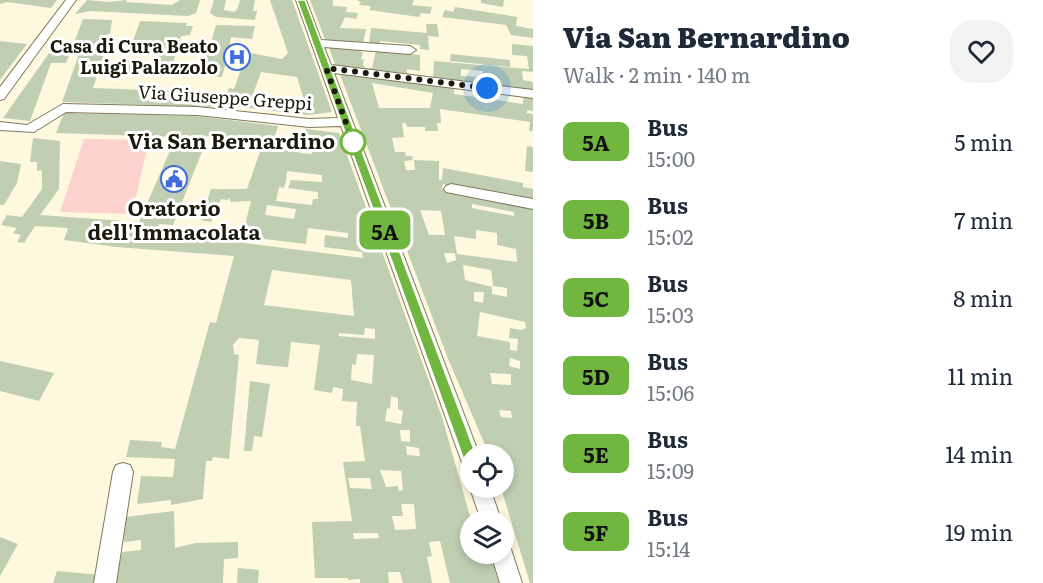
<!DOCTYPE html>
<meta charset="utf-8">
<style>
body{margin:0;font-family:Literata,serif;background:#f2f2f3;color:#1f2937;height:100vh;display:flex;flex-direction:column;font-size:22px;white-space:nowrap}
*{box-sizing:border-box;margin:0}
p{font-size:20px;color:#747a83}
.icon{flex:none;width:33px;height:33px;fill:none;stroke:currentColor;stroke-width:2;stroke-linecap:round;stroke-linejoin:round}
.map{position:relative;flex:1;overflow:hidden}
.drawer{display:flex;flex-direction:column;background:#fff;width:510px}
.drawer>*{flex:none}
.badge{padding:0 12px;border-radius:9px;font-size:21px;line-height:39px}
.tools{position:absolute;left:460px;top:444px;display:grid;gap:12px}
.tools a{display:grid;place-items:center;width:54px;height:54px;border-radius:50%;background:#fff;box-shadow:0 3px 9px #0003;font-size:30px}
.you{position:absolute;width:30px;height:30px;margin:-15px;border:4px solid #fff;border-radius:50%;background:#1a73e8;box-shadow:0 0 0 9px #1a73e833}
.map>.badge{position:absolute;translate:-50% -50%;box-shadow:0 0 0 3px #fff}
.round{display:grid;place-items:center;flex:none;width:63px;height:63px;border-radius:24px;background:#f2f2f3}
.head{display:flex;align-items:center;justify-content:space-between;height:102px;padding:0 30px}
h1{font-size:28px;font-weight:800;line-height:45px}
ul{padding:0;list-style:none}
li{display:flex;align-items:center;gap:18px;height:78px;padding:0 30px}
li div{flex:1}
li b{display:block;font-size:22px}
li em{font-style:normal}
li .badge{min-width:66px;font-weight:700;text-align:center}
main{display:flex;flex:1;min-height:0}
.map>svg:first-child{display:block}
.green{fill:#fdd2cc}
.building{fill:#c0ceb2;fill-rule:evenodd}
.lines{fill:none;stroke-linecap:round;stroke-linejoin:round}
.minor-casing{stroke:#80795d;stroke-width:2}
.minor{fill:#fff;fill-rule:evenodd}
.line{fill:#71b73f;stroke:#fff;stroke-width:1.5}
.walk{stroke:#1c190e;stroke-width:6;stroke-dasharray:0 10.8}
.stop-dot{fill:#fff;stroke:#71b73f;stroke-width:3}
.labels{text-anchor:middle;stroke-width:6;stroke-linejoin:round;paint-order:stroke}
.far-poi-label{font-size:18px;font-weight:bold;fill:#1c190e;stroke:#fff;text-anchor:end}
.far-street-label{font-size:18px;fill:#1c190e;stroke:#fff}
.stop-label{font-size:21px;font-weight:bold;fill:#1c190e;stroke:#fff;text-anchor:end}
.poi-label{font-size:21px;font-weight:bold;fill:#1c190e;stroke:#fff}
</style>
<main>
<div class="map">
<svg width="533" height="583" viewBox="0 0 533 583">
<rect width="100%" height="100%" fill="#fef8de"/>
<path class="green" d="M84,139L149,140L132,214L60,212Z"/>
<path class="building" d="M0,0H57L51,8L7,2L0,4Z
M87,0L109,2L127,0L126,2L172,5L180,0H200L196,13L188,16L91,11L75,14Z
M214,0H226L224,10L234,12L237,10L240,0H255L253,11H257L255,20L216,17L210,13Z
M270,0H292L332,112L309,115L214,104L212,107L62,102L79,54L70,53L66,63H51L30,121L3,118L52,49L58,50L57,54H62L64,48H72L83,19L112,20L110,34H107L105,41H108L106,46H103L100,54H104L93,88L227,93L229,88L234,89L241,69H237L239,64L226,62L222,77L121,71L125,60L153,62L158,49L131,47L140,21L187,23L186,26H193L190,35L181,36L173,63L205,64L216,25L255,26L252,39L231,37L229,49L282,59L288,53ZM261,72L297,77L304,100L301,103L252,97Z
M310,0H333V6L347,7L346,12L358,13L356,19L345,17L340,28L366,29L363,44L326,42Z
M357,0H414L412,5L432,7L430,14L421,13L419,17L369,10L371,6L359,5L361,2Z
M481,0H504L503,7L481,3Z
M455,7L517,17L516,26L533,29V38L511,35L506,25L442,17L445,10L453,12Z
M426,24H437L439,37L428,36L429,50L420,49V45L380,41V45L369,44L371,28L427,33Z
M0,41L27,44L0,80Z
M512,44L533,46V72L522,71L523,80L533,82V91L433,79L434,61L529,69L527,56L512,55ZM461,69L483,71L482,77L461,76Z
M328,45L358,50L363,53L361,59L364,60L363,65L366,68H372L376,50L420,55V71L407,69L406,75L336,67Z
M451,54L510,60V67L450,61Z
M339,72L454,87V94L523,104V96L533,97V111L527,110V113L533,114V131H529L530,122L440,109L441,123H437L438,131H425V127H407L406,123H402L404,137L392,138L395,152H405L406,156H412L413,160L404,161L406,170H415L414,160L439,161V180H442L443,168L523,183V187L533,189V202L443,184L442,187V189L533,206V583H530L501,488H504V454H489L449,361ZM372,83L433,93L430,108H379ZM472,204L514,212V216L472,208ZM420,210L441,211L445,235H429ZM476,230L497,233V245L516,249L517,262L457,254L454,236L476,239ZM444,253H455L456,260L447,263ZM463,265L491,270L493,286L507,288V297L492,294V287L465,280ZM474,292H484L483,303L474,301ZM480,312L525,322L526,328L522,330L510,328L509,338L518,339L517,351L510,350V342L477,336ZM510,358L520,361V369L509,366ZM490,373L511,374V385L492,384ZM499,410L511,411L512,418L501,417Z
M64,113L196,116L278,126L273,144L300,147L299,153L312,154L313,148L300,147L301,137H305L306,129L339,133L442,417L471,520V554H490L499,583H450L440,541L429,542L432,556L427,557L432,583H403L400,572H388L389,583H360V579L348,580V578H315L312,522L352,521L343,462L365,461L360,426H356L357,402L342,401L343,389L333,387L332,393L314,390L320,345L291,342L288,367H285L256,364L259,340L239,338L233,345L234,354L239,355L229,459L213,457L212,461H206L203,499L171,505V500L137,504L141,476L173,477L175,459L126,457L130,440L162,442L161,447L175,449L210,322L216,323L234,256L117,247L64,240L68,228L35,226L24,243L17,242L21,235L13,233L17,228L1,225L7,215L22,217L42,189V170L37,171V162H30L33,138L60,141L59,189L40,215L139,222L176,137L56,133ZM204,136L263,143L247,189H211L201,220L211,222L221,199L228,200L229,197L231,202L251,201L243,233L242,230L212,228L209,238L155,233L159,224L173,225L203,149L198,148ZM287,171L322,175V182L291,180L288,188L318,192V199H313L312,205L276,201L279,187L284,188L286,180ZM267,205L296,209L294,219L265,215ZM308,228L348,233V238L325,235L324,247L362,252L363,258L237,242L238,238H256L306,244ZM272,270L351,280L354,316L264,305ZM365,328L375,329V339L339,336V333L364,335ZM357,354L374,355L372,384L351,380L352,364L356,365ZM391,396L398,398V409L403,411L401,424L385,421L387,408L390,409ZM400,430H410V442L401,441ZM406,446L419,448L420,456L407,455ZM380,470L401,471L403,490L399,491L398,486L386,487ZM348,478H370L372,489L350,488ZM401,504H414L416,529L395,530L392,516H403ZM353,533H378L379,538L354,539Z
M527,146L533,147V172L525,171Z
M0,161L21,164L17,183L4,205H0Z
M0,361L54,373L39,401L0,391Z
M250,381L270,384L262,437L254,436L252,451H244Z
M174,511L175,548L196,543L238,542V558L224,559L223,583H115L122,552L141,550V540L124,542L125,517Z
M0,537L18,544L0,576Z
M238,568L259,570L258,583H237Z
M57,571L100,575L99,583H53Z"/>
<g class="lines">
<defs>
<path id="minor" d="M66,0H76L4,99L0,100V87Z
M296,0H306L321,40L410,46L416,50L410,54L324,47L331,65L533,90V98L334,73L479,454H471V469L464,467L461,460L341,126L309,127L197,115L66,112L34,132L0,130V122L27,125L63,104L197,107L309,119L338,118Z
M451,184L533,199V209L446,192L444,189L446,186Z
M123,463L130,465L133,472L116,583H94L113,472L116,465Z
M471,485V488H490L501,520H481L470,488Z
M504,544L510,546L522,583H500L491,554H504Z"/>
</defs>
<use href="#minor" class="minor-casing"/>
<use href="#minor" class="minor"/>
</g>
<path class="line" d="M297,0H305L478,460L471,466L464,460Z"/>
<g class="lines">
<path class="walk" d="M353,142L326,68L487,88"/>
</g>
<defs>
<symbol id="hospital-ring" viewBox="-11 -11 22 22"><circle r="9.5" fill="#fff" stroke="#406cdd" stroke-width="1.5"/><path d="M-5-5h3v3.5h4V-5h3V5h-3V1.5h-4V5h-3Z" fill="#406cdd"/></symbol>
<symbol id="civic-ring" viewBox="-11 -11 22 22"><circle r="9.5" fill="#fff" stroke="#406cdd" stroke-width="1.5"/><path d="M-.6-6.5H3V-4.5H.6V-3L4-1V1h2V6H-6V1h2V-1L-.6-3ZM-1.2 2.5V6h2.4V2.5Z" fill="#406cdd"/></symbol>
</defs>
<g fill-rule="evenodd">
<use href="#hospital-ring" x="222" y="42" width="30" height="30"/>
<use href="#civic-ring" x="159" y="164" width="30" height="30"/>
</g>
<circle class="stop-dot" cx="353" cy="142" r="12"/>
<g class="labels">
<g class="far-poi-label">
<text x="218" y="53">Casa di Cura Beato<tspan x="218" dy="21">Luigi Palazzolo</tspan></text>
</g>
<g class="far-street-label">
<text transform="translate(225 98) rotate(4)" y="6">Via Giuseppe Greppi</text>
</g>
<g class="stop-label">
<text x="335" y="149">Via San Bernardino</text>
</g>
<g class="poi-label">
<text x="174" y="216">Oratorio<tspan x="174" dy="24">dell'Immacolata</tspan></text>
</g>
</g>
</svg>
<div class="tools">
<a><svg class="icon" aria-label="locate" viewBox="0 0 24 24"><circle cx="12" cy="12" r="6"/><path d="M12 2v4M12 18v4M2 12h4M18 12h4"/></svg></a>
<a><svg class="icon" aria-label="layers" viewBox="0 0 24 24"><path d="M12 4l9 5-9 5-9-5zM3 14l9 5 9-5"/></svg></a>
</div>
<div class="you" style="left:487px;top:88px"></div>
<b class="badge" style="left:385px;top:230px;background:#71b73f;color:#111">5A</b>
</div>
<section class="drawer">
<div class="head"><div><h1>Via San Bernardino</h1><p>Walk · 2 min · 140 m</p></div><a class="round"><svg class="icon" aria-label="heart" viewBox="0 0 24 24"><path d="M12 20l-8-8c-3-5 5-10 8-4 3-6 11-1 8 4z"/></svg></a></div>
<ul>
<li><span class="badge" style="background:#71b73f;color:#111">5A</span><div><b>Bus</b><p>15:00</p></div><em>5 min</em></li>
<li><span class="badge" style="background:#71b73f;color:#111">5B</span><div><b>Bus</b><p>15:02</p></div><em>7 min</em></li>
<li><span class="badge" style="background:#71b73f;color:#111">5C</span><div><b>Bus</b><p>15:03</p></div><em>8 min</em></li>
<li><span class="badge" style="background:#71b73f;color:#111">5D</span><div><b>Bus</b><p>15:06</p></div><em>11 min</em></li>
<li><span class="badge" style="background:#71b73f;color:#111">5E</span><div><b>Bus</b><p>15:09</p></div><em>14 min</em></li>
<li><span class="badge" style="background:#71b73f;color:#111">5F</span><div><b>Bus</b><p>15:14</p></div><em>19 min</em></li>
</ul>
</section>
</main>
